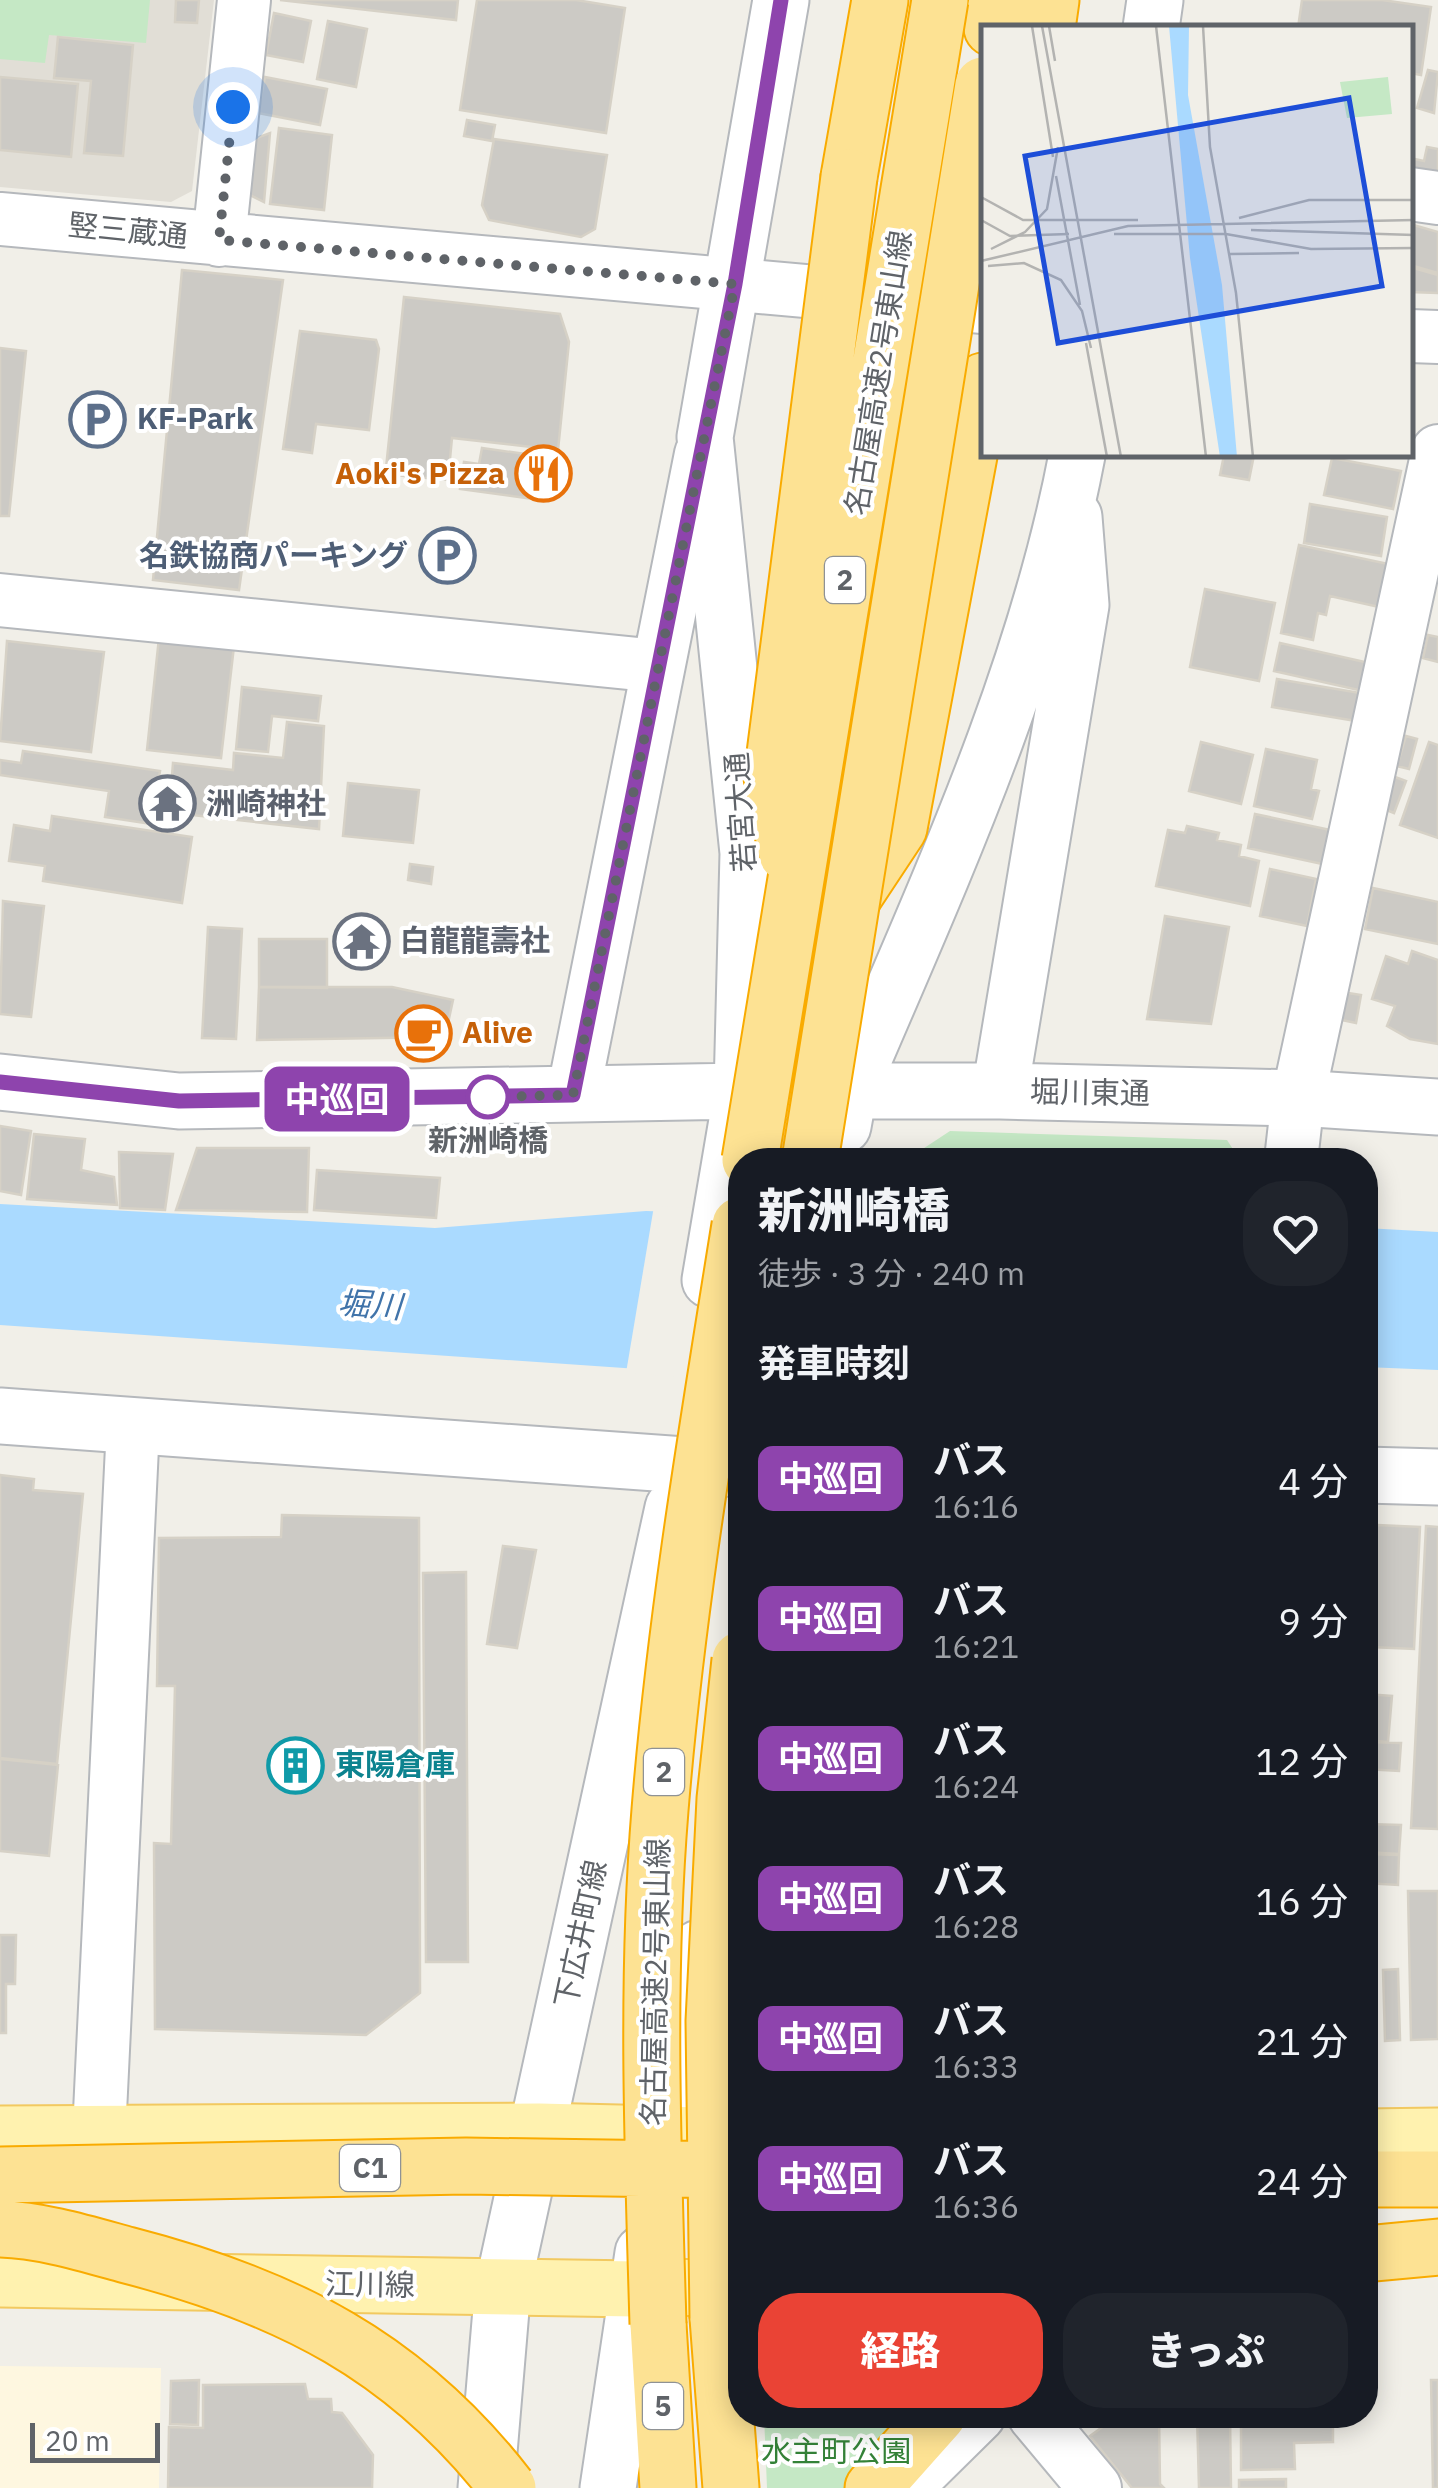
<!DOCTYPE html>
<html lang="ja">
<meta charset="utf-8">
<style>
body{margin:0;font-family:"IBM Plex Sans","Noto Sans JP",sans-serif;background:#20242c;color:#f1f3f6;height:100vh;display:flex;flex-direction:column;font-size:38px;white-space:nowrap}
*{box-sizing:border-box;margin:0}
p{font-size:32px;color:#9ea1a6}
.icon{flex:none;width:55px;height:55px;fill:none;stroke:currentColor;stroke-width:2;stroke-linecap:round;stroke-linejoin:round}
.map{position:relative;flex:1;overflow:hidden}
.panel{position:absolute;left:728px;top:1148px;width:650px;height:1280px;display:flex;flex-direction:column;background:#171b24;border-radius:40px;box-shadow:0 5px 25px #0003}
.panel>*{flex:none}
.badge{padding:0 20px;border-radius:15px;font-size:35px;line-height:65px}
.scale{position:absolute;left:30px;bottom:25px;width:130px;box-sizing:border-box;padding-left:10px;border:5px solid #5f6368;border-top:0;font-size:28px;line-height:35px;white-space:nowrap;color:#5f6368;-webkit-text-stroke:8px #fff;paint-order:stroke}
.you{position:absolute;width:50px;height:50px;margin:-25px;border:8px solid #fff;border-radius:50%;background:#1a73e8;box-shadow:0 0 0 15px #1a73e833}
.map>.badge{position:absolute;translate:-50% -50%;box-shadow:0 0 0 5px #fff}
h2{padding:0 30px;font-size:38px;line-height:90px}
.round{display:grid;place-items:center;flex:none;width:105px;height:105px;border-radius:40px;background:#20242c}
.headline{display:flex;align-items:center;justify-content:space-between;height:170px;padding:0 30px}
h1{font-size:48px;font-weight:800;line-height:75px}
.action{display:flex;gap:20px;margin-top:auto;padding:20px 30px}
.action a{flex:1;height:115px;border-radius:40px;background:#ea4335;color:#fff;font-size:40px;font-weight:800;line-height:115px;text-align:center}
.action a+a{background:#20242c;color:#f1f3f6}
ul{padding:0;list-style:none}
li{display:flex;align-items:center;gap:30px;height:140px;padding:0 30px}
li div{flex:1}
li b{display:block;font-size:38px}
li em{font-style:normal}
li .badge{min-width:110px;font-weight:700;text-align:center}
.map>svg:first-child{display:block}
.commercial{fill:#fef7e0}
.education{fill:#e1ded6}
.green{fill:#c5e8c5}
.water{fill:#aadaff}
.pier{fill:#f1efe8}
.building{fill:#cccac5;stroke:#d6d1c6;stroke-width:2.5}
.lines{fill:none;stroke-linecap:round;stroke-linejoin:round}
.minor-casing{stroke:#b5b8bc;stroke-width:56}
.tertiary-casing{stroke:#b5b8bc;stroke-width:59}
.primary-casing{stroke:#f2c960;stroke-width:59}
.motorway-casing{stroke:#f9ab00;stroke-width:59}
.minor{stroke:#fff;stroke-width:52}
.tertiary{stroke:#fff;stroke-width:55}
.primary{stroke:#fff2af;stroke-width:55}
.motorway{stroke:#fde293;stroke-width:55}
.motorway-bridge-casing{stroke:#f9ab00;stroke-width:59;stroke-linecap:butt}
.motorway-bridge{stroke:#fde293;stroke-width:55}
.line-casing{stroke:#fff;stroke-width:22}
.line{stroke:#8e44ad;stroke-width:15}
.walk{stroke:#5f6368;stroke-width:10;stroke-dasharray:0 18}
.stop-dot{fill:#fff;stroke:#8e44ad;stroke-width:5}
.labels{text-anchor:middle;stroke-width:8;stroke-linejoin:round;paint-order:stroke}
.shield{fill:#fff;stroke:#8f9295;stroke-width:2.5}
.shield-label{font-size:28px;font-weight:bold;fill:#5f6368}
.street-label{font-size:30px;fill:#5f6368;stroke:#fff}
.service-label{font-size:30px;font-weight:bold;fill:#4e5e75;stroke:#fff;text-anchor:start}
.food-label{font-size:30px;font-weight:bold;fill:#c56008;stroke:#fff;text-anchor:end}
.worship-label{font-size:30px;font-weight:bold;fill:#5b616d;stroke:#fff;text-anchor:start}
.stop-label{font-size:30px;font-weight:bold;fill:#5f6368;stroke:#fff}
.culture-label{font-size:30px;font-weight:bold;fill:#0d838f;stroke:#fff;text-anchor:start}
.park-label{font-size:30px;fill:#348238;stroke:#fff}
.water-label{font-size:32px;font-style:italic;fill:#4174aa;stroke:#fff}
.inset-road{fill:none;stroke:#b3b3b1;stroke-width:2.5}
.view{fill:#1d4ed8;fill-opacity:0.15;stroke:#1d4ed8;stroke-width:5}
.inset-edge{fill:none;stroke:#5f6368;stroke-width:5}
</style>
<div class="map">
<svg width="1438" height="2488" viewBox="0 0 1438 2488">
<rect width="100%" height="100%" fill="#f1efe8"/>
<path class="commercial" d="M0,2366L161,2368L159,2488H0Z"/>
<path class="education" d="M0,0H214L192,191L171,202L0,187Z"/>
<path class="green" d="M0,0H150L146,43L49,35L45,63L0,59Z
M950,1131L1227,1140L1240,1160H906Z
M764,2415H940L873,2488H767Z"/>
<path class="water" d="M0,1204L435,1228L646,1211L740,1214V1376L0,1325Z
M1365,1228L1438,1232V1370L1365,1367Z"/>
<path class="pier" d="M654,1206L740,1209V1381L626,1373Z"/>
<path class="building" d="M176,0H199L197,23L175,22Z
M280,0H458L456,20Z
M477,0H576L625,8L606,133L460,110Z
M1302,0H1382L1431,7L1421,75L1410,73V28H1298Z
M274,13L311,21L303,62L266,55Z
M328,21L367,29L356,87L317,79Z
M58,37L133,45L123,156L84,153L91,81L54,78Z
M1428,70L1438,72L1434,113L1417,108Z
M0,77L78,84L71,157L0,150Z
M265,77L327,89L320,125L258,113Z
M467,120L495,125L492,141L464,136Z
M279,128L332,135L324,210L270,204Z
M270,133L264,202L244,192L251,140Z
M494,139L607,155L595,229L581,237L489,220L482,205Z
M1427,147L1438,149V181L1410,176V158L1424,161Z
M1410,224L1438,232V273L1410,265Z
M1410,267L1438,275V293L1410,292Z
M182,270L283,280L239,590L153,580Z
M404,297L560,314L569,342L558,450L452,438L448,480L395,475V469L386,468Z
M300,331L376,340L379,349L369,430L316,424L312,453L283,449Z
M0,348L26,351L9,516H0Z
M482,448L554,458L548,501L460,489L464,462L479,464Z
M1224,455H1254L1249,480L1220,475Z
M1332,458L1401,471L1393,509L1324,495Z
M1310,504L1387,517L1381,556L1304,543Z
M1299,545L1388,564L1379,607L1330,596L1326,615L1318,613L1313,640L1281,633Z
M1205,589L1275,603L1259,681L1190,667Z
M1428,635L1438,637V662L1423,658Z
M159,638L234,646L221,758L147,750Z
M7,641L104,652L91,752L0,741Z
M1280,643L1369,663L1363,691L1274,671Z
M1277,679L1360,693L1356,721L1272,707Z
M242,687L321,696L318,721L272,716L268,752L236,749Z
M287,722L324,726L319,829L182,814L183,801L170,800L173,763L233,770L234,753L283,758Z
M1406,736L1417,739L1409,769L1397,766Z
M1201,742L1253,755L1241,804L1189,791Z
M1429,742L1438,745V838L1400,825Z
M1266,749L1317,760L1311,789L1319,791L1312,819L1254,806Z
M23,751L160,771L152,824L105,817L109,791L0,775V760L21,763Z
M1395,777L1406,781L1394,813L1384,809Z
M348,783L419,790L413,843L343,836Z
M1255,814L1335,831L1327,865L1248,848Z
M52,816L192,837L182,903L43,881L45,866L9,861L14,825L50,831Z
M1187,826L1219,833L1217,840L1241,845L1239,856L1259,861L1250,906L1156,886L1168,830L1185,833Z
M410,864L433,867L431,884L408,880Z
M1270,869L1316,879L1307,926L1260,916Z
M1373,888L1438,902V944L1365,929Z
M3,901L44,906L31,1017L0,1014Z
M1165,916L1229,927L1211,1024L1147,1019Z
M353,917L375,921L369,964L347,961Z
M208,927L242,929L236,1039L202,1038Z
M259,939H327V988L259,987Z
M1412,951L1438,960V1044L1410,1039L1387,1026L1395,1006L1372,999L1386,956L1408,964Z
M259,987H392L453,1000L445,1037L257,1040Z
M1342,992L1361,995L1356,1023L1337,1019Z
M0,1126L31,1131L21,1195L0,1191Z
M34,1134L85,1139L81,1170L114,1177L117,1205L27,1199Z
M197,1148H309L307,1212L176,1210Z
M119,1152L173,1154L165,1210L120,1208Z
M317,1170L440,1178L436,1218L314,1210Z
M0,1475L34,1479L33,1490L83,1494L57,1764L0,1758Z
M282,1515L419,1518L420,1993L366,2035L155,2029L154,1843L171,1844L175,1686H157L159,1538L281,1537Z
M1377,1525L1420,1527L1414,1649L1371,1647Z
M1426,1526L1438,1527V1829L1411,1828Z
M1365,1527H1373L1371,1582L1365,1581Z
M503,1546L536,1550L517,1648L487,1644Z
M466,1572L468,1962H426L423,1573Z
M1365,1694L1392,1696L1388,1742L1365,1740Z
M1365,1742L1401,1743L1399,1771L1365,1769Z
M0,1759L58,1765L49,1856L0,1851Z
M1365,1824L1401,1825L1399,1854L1365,1852Z
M1365,1854L1399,1855L1398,1885L1365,1883Z
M1408,1891H1438V2039L1411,2040Z
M0,1935H16L15,1984H6V2033H0Z
M1398,1969L1400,2040L1385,2041L1383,1970Z
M199,2380L198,2425L170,2424L171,2381Z
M1431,2380H1438V2488H1433Z
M305,2384L308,2399H331L332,2412L342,2413L373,2455L372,2488H168L169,2427L203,2428V2385Z
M1119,2415H1159L1160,2484L1164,2488H1132L1090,2436Z
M1197,2415H1230L1231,2488H1199Z
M1241,2415H1333V2442L1294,2443L1295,2469L1241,2470Z
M1286,2479V2488H1239V2480Z"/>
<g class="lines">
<defs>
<path id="minor" d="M1410,194L1438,198
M0,219L983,307
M219,240L244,0
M1410,336L1438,337
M0,600L658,666
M573,1095L701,454
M1291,1160L1298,1098L1438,451
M99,2133L133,1426
M1034,2415L1095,2488
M905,2488L979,2415"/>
<path id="tertiary" d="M1151,28L1155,0
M0,1082L179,1101L742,1091H1000L1298,1098L1438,1107
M1000,1091L1081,605L1074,517
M843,1126L849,1093C937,886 1035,677 1077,455
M710,1280L742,1091L748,853L705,437L781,0
M0,1416L740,1469
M1365,1475L1438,1477
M667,2134L699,1948
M486,2488L503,2286L673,1508
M608,2488L643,2253"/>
<path id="primary" d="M0,2134L539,2131L740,2136
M1365,2137L1438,2136
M0,2279L636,2289L740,2286"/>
<path id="motorway" d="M992,28L997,0
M1047,28L1051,0
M849,177L880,0
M850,902L899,828L983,381
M1365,2179H1438
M1365,2254L1438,2247
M718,2318L731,2488
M658,2324L668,2488
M873,2488L938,2415"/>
</defs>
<use href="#minor" class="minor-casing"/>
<use href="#tertiary" class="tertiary-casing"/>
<use href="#primary" class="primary-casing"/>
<use href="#motorway" class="motorway-casing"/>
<use href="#minor" class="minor"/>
<use href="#tertiary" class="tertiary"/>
<use href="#primary" class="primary"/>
<use href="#motorway" class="motorway"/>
<defs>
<path id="motorway-bridge" d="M787,854L772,777L849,177
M750,1160L940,0
M810,1160L983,85
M0,2175L466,2166L740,2170
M0,2229C42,2230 87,2244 127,2255C286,2296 406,2356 508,2488
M718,2318L714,2021L725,1799L740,1660
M658,2324C653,2152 646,1981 660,1810C676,1613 709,1419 740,1225"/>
</defs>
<use href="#motorway-bridge" class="motorway-bridge-casing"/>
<use href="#motorway-bridge" class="motorway-bridge"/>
</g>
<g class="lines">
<defs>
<path id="line" d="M0,1082L179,1101L573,1095L735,284L781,0"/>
</defs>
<use href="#line" class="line-casing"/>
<use href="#line" class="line"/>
<path class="walk" d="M233,107L219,240L735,284L573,1095L488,1097"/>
</g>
<defs>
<symbol id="parking-ring" viewBox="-11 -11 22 22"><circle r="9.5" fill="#fff" stroke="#5c6f8a" stroke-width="1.5"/><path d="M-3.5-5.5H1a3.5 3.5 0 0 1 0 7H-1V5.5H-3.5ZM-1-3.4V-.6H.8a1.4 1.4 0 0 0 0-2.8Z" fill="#5c6f8a"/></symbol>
<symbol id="restaurant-ring" viewBox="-11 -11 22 22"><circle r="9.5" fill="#fff" stroke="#e8710a" stroke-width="1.5"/><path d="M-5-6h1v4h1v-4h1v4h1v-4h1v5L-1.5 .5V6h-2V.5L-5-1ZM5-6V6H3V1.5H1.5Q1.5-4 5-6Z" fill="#e8710a"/></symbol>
<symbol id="temple-ring" viewBox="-11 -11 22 22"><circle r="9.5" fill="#fff" stroke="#6b7280" stroke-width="1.5"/><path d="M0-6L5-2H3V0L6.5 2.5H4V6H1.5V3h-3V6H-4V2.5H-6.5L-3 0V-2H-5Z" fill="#6b7280"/></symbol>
<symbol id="cafe-ring" viewBox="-11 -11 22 22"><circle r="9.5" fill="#fff" stroke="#e8710a" stroke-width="1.5"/><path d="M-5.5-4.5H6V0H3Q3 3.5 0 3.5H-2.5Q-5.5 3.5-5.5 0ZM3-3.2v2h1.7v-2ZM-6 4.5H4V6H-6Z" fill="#e8710a"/></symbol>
<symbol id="building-ring" viewBox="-11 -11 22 22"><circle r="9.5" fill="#fff" stroke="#0f9aa8" stroke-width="1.5"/><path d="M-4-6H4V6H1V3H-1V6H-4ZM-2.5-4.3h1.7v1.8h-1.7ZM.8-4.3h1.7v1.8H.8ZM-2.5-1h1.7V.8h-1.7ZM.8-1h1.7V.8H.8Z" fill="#0f9aa8"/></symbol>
</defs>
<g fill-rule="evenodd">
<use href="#parking-ring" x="66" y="388" width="63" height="63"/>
<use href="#restaurant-ring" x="512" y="442" width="63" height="63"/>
<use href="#parking-ring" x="416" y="524" width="63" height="63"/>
<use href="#temple-ring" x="136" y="772" width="63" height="63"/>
<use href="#temple-ring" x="330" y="910" width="63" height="63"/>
<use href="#cafe-ring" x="392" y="1002" width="63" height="63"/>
<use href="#building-ring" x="264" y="1734" width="63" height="63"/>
</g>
<circle class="stop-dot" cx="488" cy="1097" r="20"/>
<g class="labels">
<g class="shield">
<rect x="825" y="557" width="40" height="46" rx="8"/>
<rect x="644" y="1749" width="40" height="46" rx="8"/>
<rect x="340" y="2145" width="60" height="46" rx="8"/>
<rect x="643" y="2383" width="40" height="46" rx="8"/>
</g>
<g class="shield-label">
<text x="845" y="590">2</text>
<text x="664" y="1782">2</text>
<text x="370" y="2178">C1</text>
<text x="663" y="2416">5</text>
</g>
<g class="street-label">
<text transform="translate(128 231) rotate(6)" y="10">竪三蔵通</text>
<text transform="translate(879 373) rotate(-81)" y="10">名古屋高速2号東山線</text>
<text transform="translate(741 812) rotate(-94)" y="10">若宮大通</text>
<text transform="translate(1090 1093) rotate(1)" y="10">堀川東通</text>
<text transform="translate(581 1934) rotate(-78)" y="10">下広井町線</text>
<text transform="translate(656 1982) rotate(-89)" y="10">名古屋高速2号東山線</text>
<text transform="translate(370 2285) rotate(1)" y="10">江川線</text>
</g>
<g class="service-label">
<text x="137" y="429">KF-Park</text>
<text x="408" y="566" text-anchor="end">名鉄協商パーキング</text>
</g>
<g class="food-label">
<text x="505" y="484">Aoki's Pizza</text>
<text x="462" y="1043" text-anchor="start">Alive</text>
</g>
<g class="worship-label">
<text x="206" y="814">洲崎神社</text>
<text x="400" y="951">白龍龍壽社</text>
</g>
<g class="stop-label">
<text x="488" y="1151">新洲崎橋</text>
</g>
<g class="culture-label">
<text x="335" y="1775">東陽倉庫</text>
</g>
<g class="park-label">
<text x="836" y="2462">水主町公園</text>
</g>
<g class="water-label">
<text transform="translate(370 1305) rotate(4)" y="11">堀川</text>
</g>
</g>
<g transform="translate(981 25)">
<rect width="432" height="432" fill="#f1efe8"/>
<path d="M407,52L411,89L366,93L359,57Z" fill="#c5e8c5"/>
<path d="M188,1H208L207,70L241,260L256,432H239L209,233Z" fill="#aadaff"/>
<path class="inset-road" d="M51,1L72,132M61,1L140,432M68,1L74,36M175,1L225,432M222,1L229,122L255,268L272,432M75,151L99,280M0,172L42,195H157M258,193L328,175H433M0,195L29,211L88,209M270,205L433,210M133,209H245L330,224L433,223M10,224L44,207L66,184L77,122M249,229L318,228M0,236L147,201L433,195M7,241L43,238L80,255L101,286L110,323M105,318L126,432"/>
<path class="view" d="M368,73L401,261L77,318L44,131Z"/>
<rect width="432" height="432" class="inset-edge"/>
</g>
</svg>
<div class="scale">20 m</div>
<div class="you" style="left:233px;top:107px"></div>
<b class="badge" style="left:337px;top:1099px;background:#8e44ad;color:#fff">中巡回</b>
<section class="panel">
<div class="headline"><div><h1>新洲崎橋</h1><p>徒歩 · 3 分 · 240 m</p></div><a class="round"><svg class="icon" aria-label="heart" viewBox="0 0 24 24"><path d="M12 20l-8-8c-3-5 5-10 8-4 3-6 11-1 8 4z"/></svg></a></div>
<h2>発車時刻</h2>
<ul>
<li><span class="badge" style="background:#8e44ad;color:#fff">中巡回</span><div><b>バス</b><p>16:16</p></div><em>4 分</em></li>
<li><span class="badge" style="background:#8e44ad;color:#fff">中巡回</span><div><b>バス</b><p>16:21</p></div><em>9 分</em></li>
<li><span class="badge" style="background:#8e44ad;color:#fff">中巡回</span><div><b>バス</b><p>16:24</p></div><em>12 分</em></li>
<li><span class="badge" style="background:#8e44ad;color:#fff">中巡回</span><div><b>バス</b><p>16:28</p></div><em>16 分</em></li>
<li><span class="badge" style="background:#8e44ad;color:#fff">中巡回</span><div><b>バス</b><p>16:33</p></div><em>21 分</em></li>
<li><span class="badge" style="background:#8e44ad;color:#fff">中巡回</span><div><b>バス</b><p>16:36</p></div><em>24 分</em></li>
</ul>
<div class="action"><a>経路</a><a>きっぷ</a></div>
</section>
</div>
